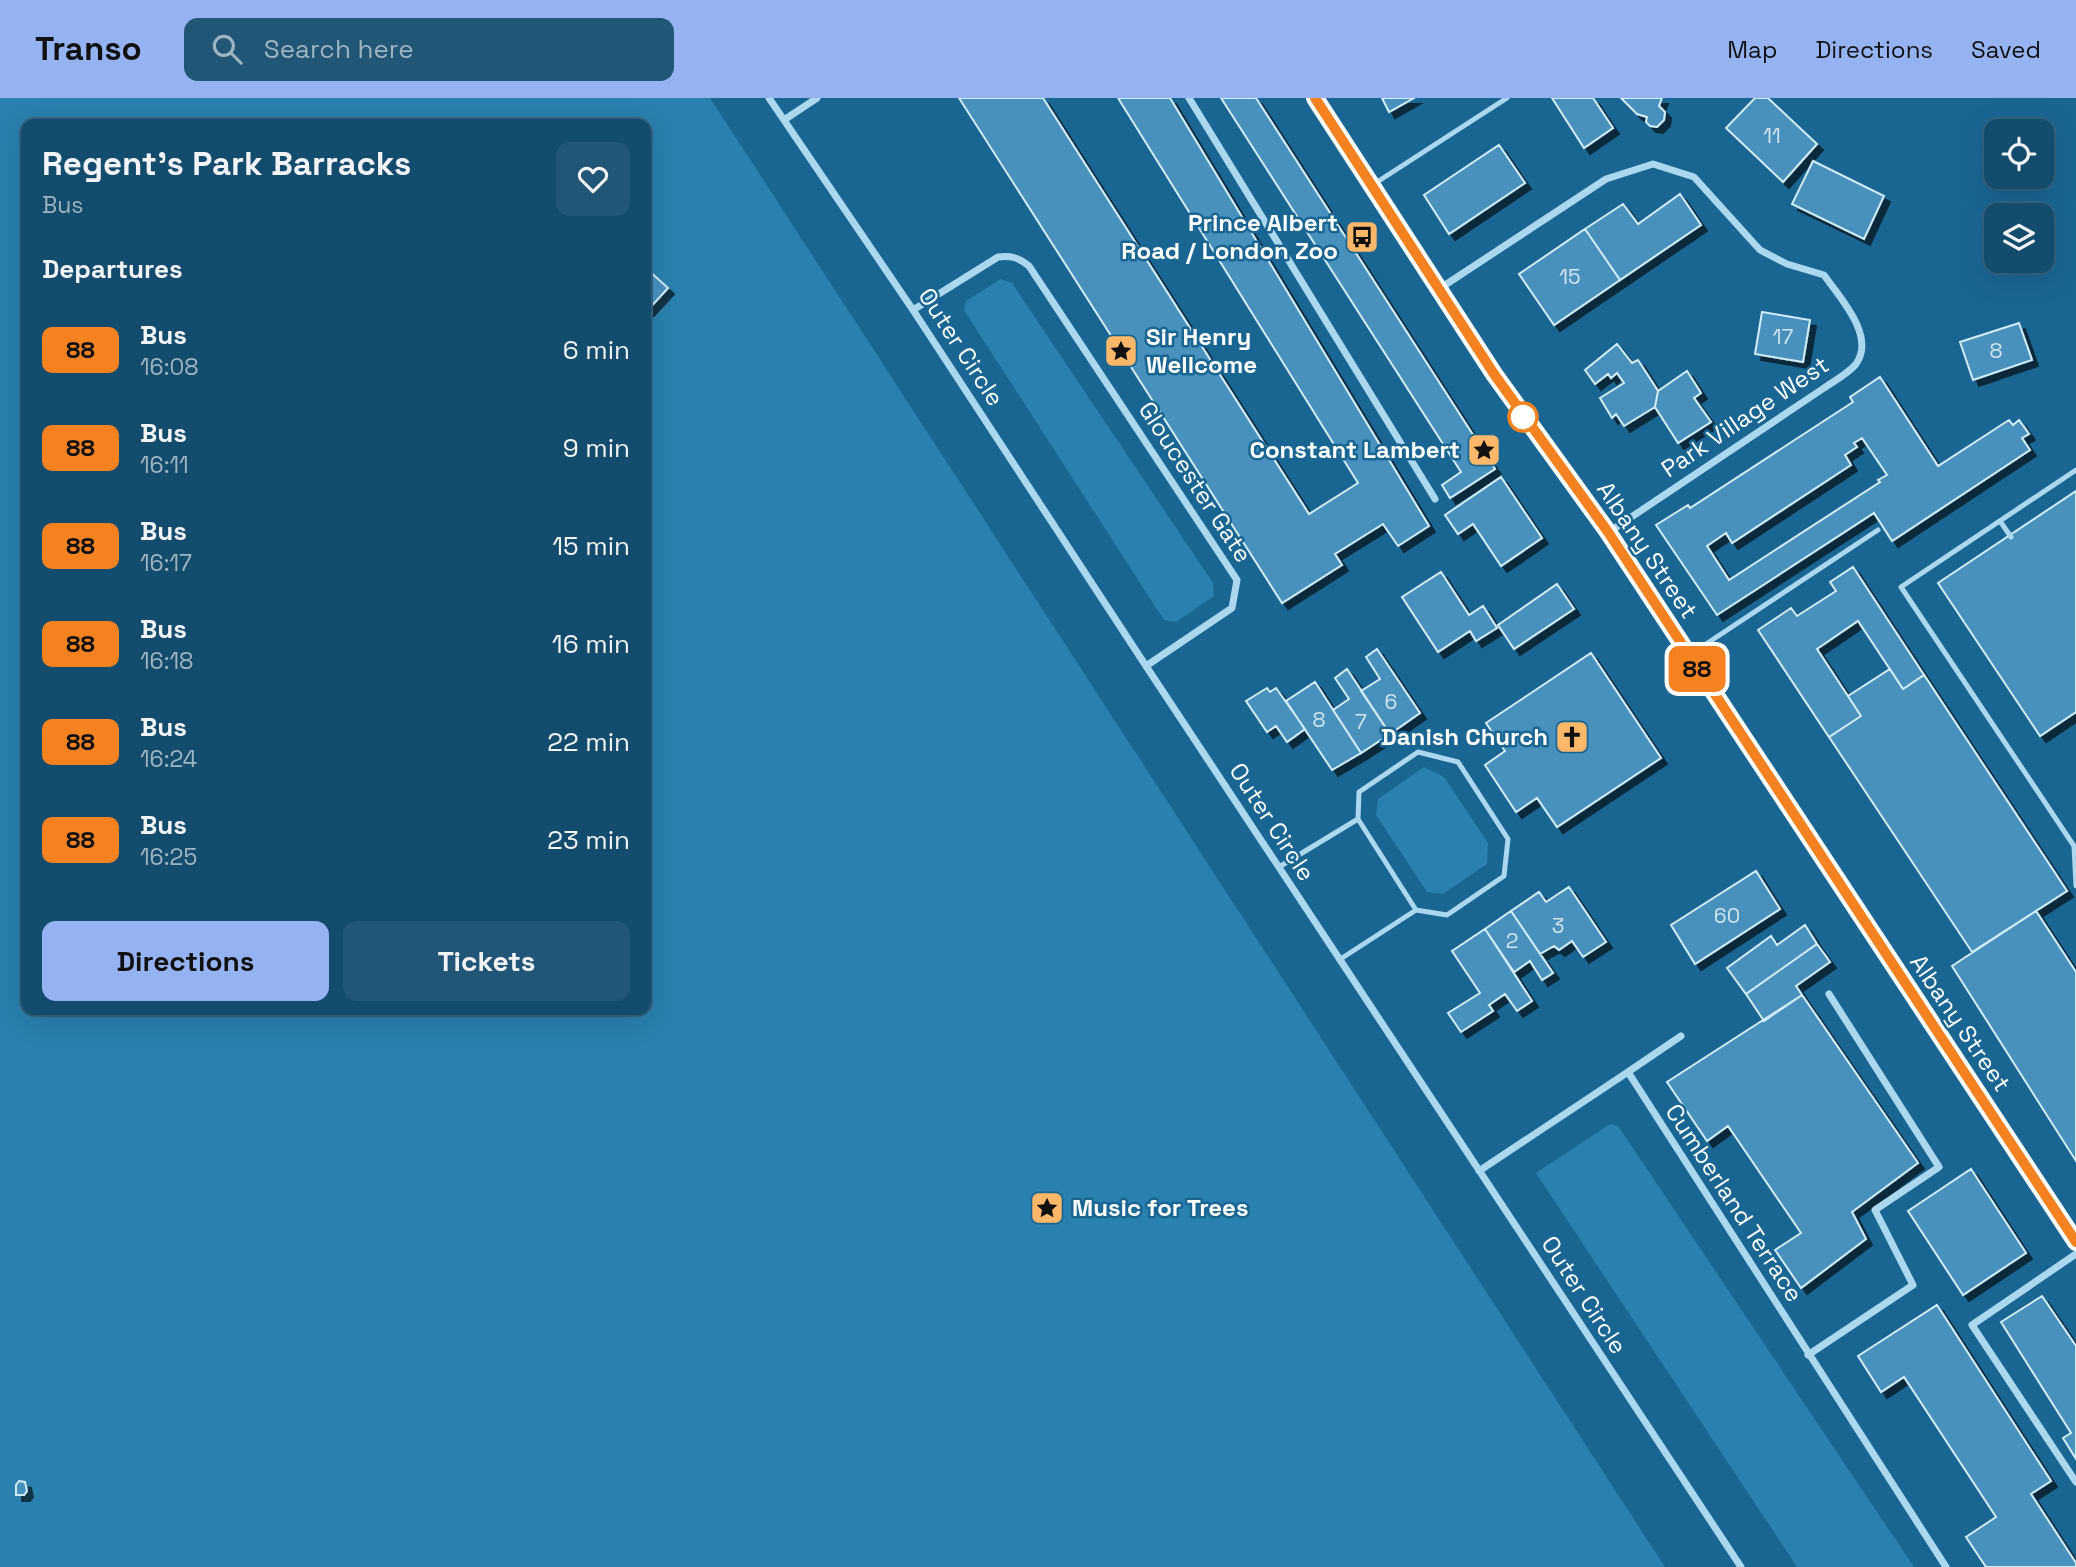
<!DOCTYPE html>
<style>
body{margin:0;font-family:"Space Grotesk",sans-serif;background:#215676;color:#f1f3f6;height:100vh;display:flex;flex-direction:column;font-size:26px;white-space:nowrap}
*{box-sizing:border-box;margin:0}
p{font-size:23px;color:#9db4c2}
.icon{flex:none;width:38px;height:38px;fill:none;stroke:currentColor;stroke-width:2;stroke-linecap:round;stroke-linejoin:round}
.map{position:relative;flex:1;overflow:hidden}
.drawer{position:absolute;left:21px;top:21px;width:630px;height:896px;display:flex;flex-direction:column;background:#144c6e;border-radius:14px;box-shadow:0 7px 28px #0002,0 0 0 2px #336381}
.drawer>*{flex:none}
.badge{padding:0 14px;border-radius:10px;font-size:24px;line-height:46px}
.buttons{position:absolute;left:1984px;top:21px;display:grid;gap:14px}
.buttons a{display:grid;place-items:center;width:70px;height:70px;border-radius:14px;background:#144c6e;box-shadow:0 7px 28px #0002,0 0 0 2px #336381;font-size:35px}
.map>.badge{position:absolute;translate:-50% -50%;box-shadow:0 0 0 4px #fff}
h2{padding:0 21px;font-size:26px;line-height:63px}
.round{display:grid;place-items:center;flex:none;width:74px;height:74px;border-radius:14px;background:#215676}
.summary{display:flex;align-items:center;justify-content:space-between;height:119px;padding:0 21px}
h1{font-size:33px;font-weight:700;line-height:52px}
.primary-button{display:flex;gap:14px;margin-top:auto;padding:14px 21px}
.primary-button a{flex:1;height:80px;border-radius:14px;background:#95b2f1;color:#111;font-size:28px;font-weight:700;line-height:80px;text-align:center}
.primary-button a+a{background:#215676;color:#f1f3f6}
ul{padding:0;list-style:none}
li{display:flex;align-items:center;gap:21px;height:98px;padding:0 21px}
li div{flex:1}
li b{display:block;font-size:26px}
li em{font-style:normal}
li .badge{min-width:77px;font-weight:700;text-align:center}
header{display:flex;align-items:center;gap:42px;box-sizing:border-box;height:98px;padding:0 35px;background:#95b2f1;color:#111}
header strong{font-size:33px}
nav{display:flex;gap:38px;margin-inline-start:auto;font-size:24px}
.search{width:490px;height:63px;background:#215676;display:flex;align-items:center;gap:18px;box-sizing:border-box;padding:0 24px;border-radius:14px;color:#9db4c2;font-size:26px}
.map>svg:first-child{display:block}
.green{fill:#2a80af;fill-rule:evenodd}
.building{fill:#4791bc;stroke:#d1ecfb;stroke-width:2;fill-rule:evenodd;filter:url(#shadow)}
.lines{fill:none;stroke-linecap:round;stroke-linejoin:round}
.lane{stroke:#abd7ef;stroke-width:5}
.street{stroke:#abd7ef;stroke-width:7}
.primary{stroke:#f3faff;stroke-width:18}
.line-casing{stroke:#fff;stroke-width:16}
.line{stroke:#f58220;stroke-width:10}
.stop-dot{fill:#fff;stroke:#f58220;stroke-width:3.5}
.labels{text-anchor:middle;stroke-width:5;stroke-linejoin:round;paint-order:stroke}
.number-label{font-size:21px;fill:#d1e4ee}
.poi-label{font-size:24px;font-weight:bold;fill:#fff;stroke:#1a6693;text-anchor:end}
.street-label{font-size:24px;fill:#fff;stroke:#1a6693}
</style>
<header>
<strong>Transo</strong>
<div class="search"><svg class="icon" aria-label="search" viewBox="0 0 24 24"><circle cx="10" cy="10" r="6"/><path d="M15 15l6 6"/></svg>Search here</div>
<nav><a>Map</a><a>Directions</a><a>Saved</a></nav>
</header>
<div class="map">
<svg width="2076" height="1469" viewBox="0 0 2076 1469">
<defs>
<filter id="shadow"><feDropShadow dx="6" dy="6" stdDeviation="0" flood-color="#0009"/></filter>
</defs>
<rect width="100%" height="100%" fill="#1a6693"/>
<path class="green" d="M0,0H710L1665,1469H0ZM26,26H646V912H26Z
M1001,181L1012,185L1213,485L1214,498L1176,524L1164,522L964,212L966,203Z
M1424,669L1444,679L1488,745L1487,766L1443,796L1427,794L1376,717L1378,701Z
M1610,1026L1618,1028L1914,1469H1797L1536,1075Z"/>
<path class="building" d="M959,0H1043L1309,416L1358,385L1118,0H1170L1429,428L1398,448L1383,426L1335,456L1342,467L1282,505Z
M1221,0H1256L1495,371L1450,400L1442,387L1461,374Z
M1382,0H1414L1389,14Z
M1552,0H1593L1613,30L1584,50Z
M1621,0H1662L1659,8L1665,14L1664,22L1657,29L1650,28L1646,24L1647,19L1637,16Z
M1755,0H1768L1817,46L1783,84L1726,30Z
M1499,47L1525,85L1449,136L1424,97Z
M1813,63L1884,98L1864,141L1792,106Z
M1680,96L1701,127L1620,182L1585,131L1623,106L1638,126Z
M1585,131L1620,182L1554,227L1519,176Z
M646,170L668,190L648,212L646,209Z
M1762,214L1810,222L1803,264L1755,256Z
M2019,225L2032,262L1973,282L1960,244Z
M1617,246L1632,265L1638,262L1658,293L1655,309L1624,328L1616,316L1612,320L1600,300L1624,285L1617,275L1611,280L1608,276L1595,286L1585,272Z
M1687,273L1701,295L1694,300L1711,324L1678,345L1655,309L1658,293Z
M1880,279L1938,368L2009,322L2013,327L2019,322L2029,336L2022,340L2030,352L1892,443L1874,415L1717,517L1656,427L1688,407L1690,410L1853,304L1850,299ZM1862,340L1887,377L1878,382L1880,384L1729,482L1707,448L1726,435L1732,445L1851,367L1845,357L1857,349L1854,345Z
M1501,379L1542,440L1501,468L1473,426L1458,436L1445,417Z
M2076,393V614L2040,638L1938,485Z
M1853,469L1924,577L1903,591L1858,523L1817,551L1861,618L1829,639L1758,532L1791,510L1797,518L1836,493L1830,484Z
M1441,474L1469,517L1483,508L1497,530L1476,543L1470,533L1438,554L1402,499Z
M1557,486L1574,511L1514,551L1498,527Z
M1377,551L1420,615L1390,636L1361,593L1380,581L1366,559Z
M1591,555L1661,660L1557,729L1537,700L1516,714L1485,667L1505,653L1486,625Z
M1347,571L1390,636L1361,655L1333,612L1349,601L1335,580Z
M1890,571L1903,591L1924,577L2067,793L1972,854L1829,639L1861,618L1848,598Z
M1315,584L1361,655L1332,672L1286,603Z
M1267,590L1270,594L1276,590L1305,631L1287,644L1276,628L1267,634L1246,603Z
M1756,773L1780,811L1695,866L1671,827Z
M1569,789L1606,844L1583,859L1572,843L1559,852L1554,848L1540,856L1511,813L1539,794L1546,804Z
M1511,813L1553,875L1542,882L1530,863L1514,874L1485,831Z
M2036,813L2076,874V1063L1952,868Z
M1805,827L1817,846L1746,896L1727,870L1771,838L1777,847Z
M1485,831L1532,903L1517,913L1505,896L1489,907L1493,913L1461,934L1448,915L1480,895L1452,853Z
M1817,846L1830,864L1796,888L1802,897L1764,923L1746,896Z
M1802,897L1918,1065L1852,1114L1866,1141L1801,1190L1775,1152L1801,1135L1728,1028L1707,1043L1667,984Z
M1971,1071L2026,1155L1963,1197L1908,1113Z
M2042,1198L2076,1248V1361L2063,1340L2071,1335L2001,1224Z
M1937,1207L2051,1383L2031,1396L2076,1465V1469H1986L1966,1439L1996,1419L1904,1279L1881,1294L1858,1258Z
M19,1383L25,1384L27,1393L24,1397H16V1387Z"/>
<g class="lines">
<path class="lane" d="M1374,86L1507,0
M2076,372L1901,489L2074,748L2076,788
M2000,423L2011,439
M1691,556L1878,432
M1358,721L1416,812
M1279,769L1358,721L1359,694L1418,654L1458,664L1508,741L1504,778L1447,817L1416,812L1339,862"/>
<path class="street" d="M769,0L913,212L1146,568L1741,1469
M1189,0L1435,401
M784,22L817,0
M1439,191L1606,81L1653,66L1694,79L1760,152L1787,166L1824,177C1840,200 1876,238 1856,266C1849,275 1834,283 1824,290L1609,434
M913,212L998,159C1011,157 1019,160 1029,168L1237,482L1232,510L1146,568
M1628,974L1681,938
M1479,1073L1628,974L1946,1469
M2076,1156L1972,1227L2076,1384
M1808,1257L1913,1187L1875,1112L1939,1069L1829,896"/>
<path class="primary" d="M1315,0L1494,276L1608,434L2076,1144"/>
</g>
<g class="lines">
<defs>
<path id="line" d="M1315,0L1494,276L1608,434L2076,1144"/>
</defs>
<use href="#line" class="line-casing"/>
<use href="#line" class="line"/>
</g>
<defs>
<symbol id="bus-square" viewBox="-11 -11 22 22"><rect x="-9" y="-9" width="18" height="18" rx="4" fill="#ffb769" stroke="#1a6693"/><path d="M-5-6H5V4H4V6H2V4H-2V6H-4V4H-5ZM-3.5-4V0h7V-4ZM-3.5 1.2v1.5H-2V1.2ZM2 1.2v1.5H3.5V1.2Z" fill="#111"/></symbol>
<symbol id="sight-square" viewBox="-11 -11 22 22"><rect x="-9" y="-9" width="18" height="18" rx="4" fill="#ffb769" stroke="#1a6693"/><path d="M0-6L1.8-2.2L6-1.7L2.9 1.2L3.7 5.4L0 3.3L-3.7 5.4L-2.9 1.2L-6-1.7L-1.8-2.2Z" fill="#111"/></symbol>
<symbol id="church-square" viewBox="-11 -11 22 22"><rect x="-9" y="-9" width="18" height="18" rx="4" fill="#ffb769" stroke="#1a6693"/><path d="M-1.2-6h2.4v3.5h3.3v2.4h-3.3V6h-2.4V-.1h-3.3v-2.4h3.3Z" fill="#111"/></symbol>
</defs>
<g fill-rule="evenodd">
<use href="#bus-square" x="1343" y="120" width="38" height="38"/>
<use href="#sight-square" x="1102" y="234" width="38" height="38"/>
<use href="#sight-square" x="1465" y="333" width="38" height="38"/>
<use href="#church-square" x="1553" y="620" width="38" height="38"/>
<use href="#sight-square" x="1028" y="1091" width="38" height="38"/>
</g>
<circle class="stop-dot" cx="1523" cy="319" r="14"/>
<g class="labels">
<g class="number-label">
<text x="1772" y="45">11</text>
<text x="1570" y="186">15</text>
<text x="1783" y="246">17</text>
<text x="1996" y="260">8</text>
<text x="1391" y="611">6</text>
<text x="1319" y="629">8</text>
<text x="1361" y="631">7</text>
<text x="1727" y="825">60</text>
<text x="1558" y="835">3</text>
<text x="1512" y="850">2</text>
</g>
<g class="poi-label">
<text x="1338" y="133">Prince Albert<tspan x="1338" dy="28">Road / London Zoo</tspan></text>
<text x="1146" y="247" text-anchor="start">Sir Henry<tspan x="1146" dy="28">Wellcome</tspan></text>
<text x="1460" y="360">Constant Lambert</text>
<text x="1548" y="647">Danish Church</text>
<text x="1072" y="1118" text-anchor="start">Music for Trees</text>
</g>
<g class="street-label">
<text transform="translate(961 249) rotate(57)" y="8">Outer Circle</text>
<text transform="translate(1745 319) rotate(-34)" y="8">Park Village West</text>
<text transform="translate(1195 384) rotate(57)" y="8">Gloucester Gate</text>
<text transform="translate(1647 452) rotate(56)" y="8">Albany Street</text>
<text transform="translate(1272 724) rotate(57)" y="8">Outer Circle</text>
<text transform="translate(1960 925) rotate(56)" y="8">Albany Street</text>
<text transform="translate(1734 1105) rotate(57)" y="8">Cumberland Terrace</text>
<text transform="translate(1584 1197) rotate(57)" y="8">Outer Circle</text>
</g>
</g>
</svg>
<div class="buttons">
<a><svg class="icon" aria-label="locate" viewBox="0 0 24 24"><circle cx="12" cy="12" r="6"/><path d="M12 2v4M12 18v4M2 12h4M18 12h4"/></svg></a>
<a><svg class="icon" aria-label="layers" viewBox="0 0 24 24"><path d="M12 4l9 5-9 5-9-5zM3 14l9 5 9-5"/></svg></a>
</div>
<b class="badge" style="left:1697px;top:571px;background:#f58220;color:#111">88</b>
<section class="drawer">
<div class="summary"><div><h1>Regent's Park Barracks</h1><p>Bus</p></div><a class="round"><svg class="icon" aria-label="heart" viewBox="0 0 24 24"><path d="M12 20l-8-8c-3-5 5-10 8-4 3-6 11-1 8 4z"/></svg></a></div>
<h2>Departures</h2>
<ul>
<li><span class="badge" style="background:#f58220;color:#111">88</span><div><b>Bus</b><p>16:08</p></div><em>6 min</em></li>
<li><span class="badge" style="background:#f58220;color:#111">88</span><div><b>Bus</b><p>16:11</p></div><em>9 min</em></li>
<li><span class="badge" style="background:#f58220;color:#111">88</span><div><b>Bus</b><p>16:17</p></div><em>15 min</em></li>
<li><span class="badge" style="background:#f58220;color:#111">88</span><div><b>Bus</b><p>16:18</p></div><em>16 min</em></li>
<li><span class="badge" style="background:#f58220;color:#111">88</span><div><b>Bus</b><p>16:24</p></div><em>22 min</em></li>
<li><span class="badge" style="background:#f58220;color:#111">88</span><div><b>Bus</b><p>16:25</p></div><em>23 min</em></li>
</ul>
<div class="primary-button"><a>Directions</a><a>Tickets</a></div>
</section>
</div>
